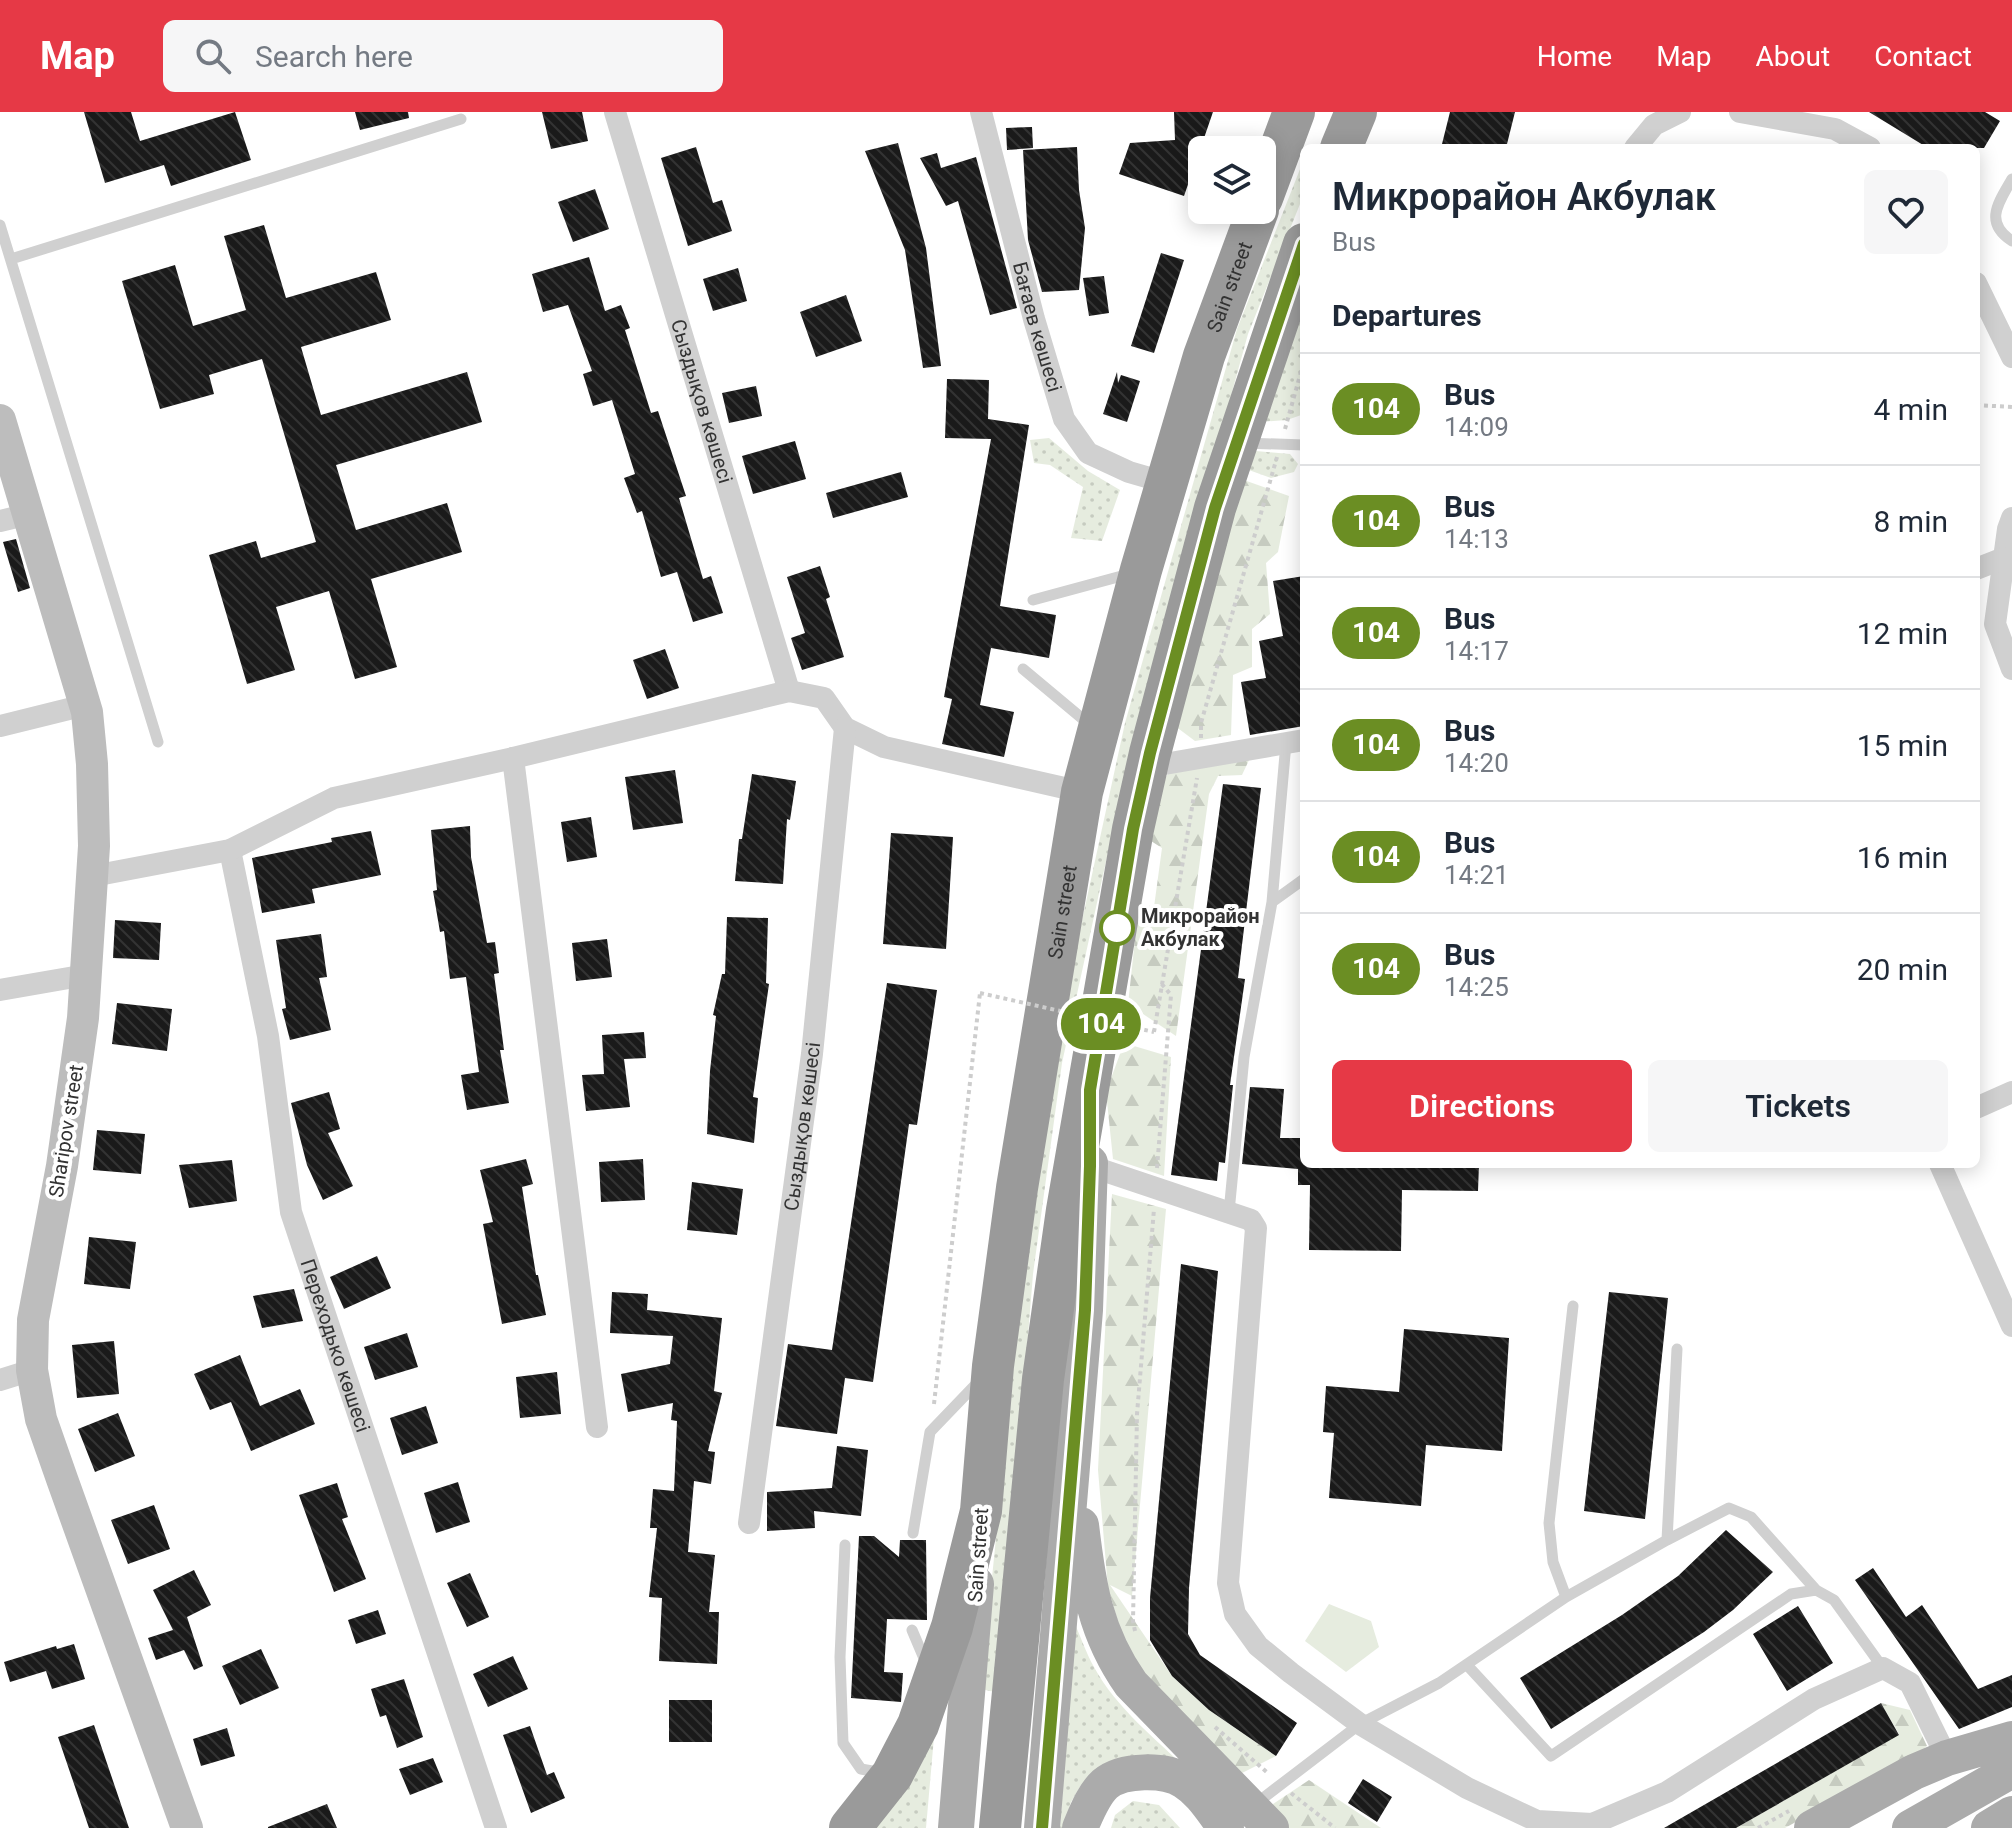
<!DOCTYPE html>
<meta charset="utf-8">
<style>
body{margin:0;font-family:Roboto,sans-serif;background:#f6f6f7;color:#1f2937;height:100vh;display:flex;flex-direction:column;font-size:30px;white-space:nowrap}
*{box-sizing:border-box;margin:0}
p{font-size:26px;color:#747a83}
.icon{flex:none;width:44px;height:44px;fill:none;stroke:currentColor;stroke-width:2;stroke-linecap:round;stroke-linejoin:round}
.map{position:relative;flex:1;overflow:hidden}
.sheet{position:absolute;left:1300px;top:32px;width:680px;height:1024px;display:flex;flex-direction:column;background:#fff;border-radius:12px;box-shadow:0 4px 20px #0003}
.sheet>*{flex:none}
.badge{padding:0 16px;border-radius:26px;font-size:28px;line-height:52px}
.fabs{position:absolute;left:1188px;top:24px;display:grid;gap:16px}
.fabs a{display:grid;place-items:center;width:88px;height:88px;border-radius:12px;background:#fff;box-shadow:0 4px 20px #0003;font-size:40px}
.map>.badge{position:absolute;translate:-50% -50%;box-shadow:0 0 0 4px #fff}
h2{padding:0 32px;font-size:30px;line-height:72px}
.round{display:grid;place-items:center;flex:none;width:84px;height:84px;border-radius:12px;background:#f6f6f7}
.overview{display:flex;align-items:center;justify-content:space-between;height:136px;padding:0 32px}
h1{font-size:38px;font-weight:600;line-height:60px}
.action{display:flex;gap:16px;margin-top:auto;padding:16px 32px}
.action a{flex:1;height:92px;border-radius:12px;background:#e63946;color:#fff;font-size:32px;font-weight:600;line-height:92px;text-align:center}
.action a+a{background:#f6f6f7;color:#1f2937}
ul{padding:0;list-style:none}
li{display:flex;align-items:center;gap:24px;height:112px;padding:0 32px;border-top:2px solid #e0e1e3}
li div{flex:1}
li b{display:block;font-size:30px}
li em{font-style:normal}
li .badge{min-width:88px;font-weight:700;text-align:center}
header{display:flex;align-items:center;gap:48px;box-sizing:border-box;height:112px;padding:0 40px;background:#e63946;color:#fff}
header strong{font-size:38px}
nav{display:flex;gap:44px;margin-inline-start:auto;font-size:28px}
.search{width:560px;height:72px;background:#f6f6f7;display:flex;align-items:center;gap:20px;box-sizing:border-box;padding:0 28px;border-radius:12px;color:#747a83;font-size:30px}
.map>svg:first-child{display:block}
.grass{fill:url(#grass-dots)}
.forest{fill:url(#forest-firs)}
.pitch{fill:#e6ecdf}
.building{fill:url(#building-back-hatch)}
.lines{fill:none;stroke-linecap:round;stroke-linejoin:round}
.path{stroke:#cdcdcd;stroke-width:4;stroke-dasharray:4 4;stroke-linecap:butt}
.lane{stroke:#d0d0d0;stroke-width:11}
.street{stroke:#d0d0d0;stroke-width:22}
.secondary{stroke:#bdbdbd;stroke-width:32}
.primary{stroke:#ababab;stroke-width:36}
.highway{stroke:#9a9a9a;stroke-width:42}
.path-bridge{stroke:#cdcdcd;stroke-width:4;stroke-dasharray:4 4;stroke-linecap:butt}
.line-casing{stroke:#fff;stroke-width:18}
.line{stroke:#6b8e23;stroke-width:12}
.stop-dot{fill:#fff;stroke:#6b8e23;stroke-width:4}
.labels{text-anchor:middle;stroke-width:8;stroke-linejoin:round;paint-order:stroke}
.street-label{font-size:20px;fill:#333;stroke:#fff}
.stop-label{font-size:20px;font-weight:bold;fill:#333;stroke:#fff;text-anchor:start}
</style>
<header>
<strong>Map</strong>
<div class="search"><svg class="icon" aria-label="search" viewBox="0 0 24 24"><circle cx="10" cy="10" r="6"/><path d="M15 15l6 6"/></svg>Search here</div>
<nav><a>Home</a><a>Map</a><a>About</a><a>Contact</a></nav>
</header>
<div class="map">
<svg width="2012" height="1716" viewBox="0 0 2012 1716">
<defs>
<pattern id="grass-dots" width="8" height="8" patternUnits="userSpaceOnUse" patternTransform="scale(2)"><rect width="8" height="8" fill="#e6ecdf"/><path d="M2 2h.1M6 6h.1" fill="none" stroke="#c6cbc0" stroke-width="1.8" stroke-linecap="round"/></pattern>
<pattern id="forest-firs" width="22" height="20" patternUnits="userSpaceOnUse" patternTransform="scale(2)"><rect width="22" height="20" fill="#e6ecdf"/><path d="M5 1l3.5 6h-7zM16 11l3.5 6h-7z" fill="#c6cbc0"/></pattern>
<pattern id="building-back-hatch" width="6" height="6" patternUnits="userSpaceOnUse" patternTransform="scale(2)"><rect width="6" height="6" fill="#1a1a1a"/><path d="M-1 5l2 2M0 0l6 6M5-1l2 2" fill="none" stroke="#333"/></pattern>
</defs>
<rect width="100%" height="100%" fill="#fff"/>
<path class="grass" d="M1304,47V82L1248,222L1119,690L1062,951L1033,1162L999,1581L981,1577L1022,1163L1051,951L1125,611L1237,217Z
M1304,186V302L1287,308L1257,310Z
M1049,326L1088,359L1120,378L1102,429L1071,426L1083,375L1050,353L1034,351L1030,328Z
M1256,339L1290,342L1298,352L1294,360L1271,366L1246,357Z
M1074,1510C1081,1525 1086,1541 1094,1555C1116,1596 1157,1628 1190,1660L1081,1673L1071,1690L1064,1716H1060Z
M937,1591L926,1716H872Z
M1133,1689L1159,1693L1180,1716H1111L1115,1703Z"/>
<path class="forest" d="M1241,367L1289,384L1278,440L1266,451L1270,502L1252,517V555L1233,563L1231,623L1195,629L1171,611Z
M1250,646L1242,663L1218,664L1209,682L1176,924L1128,892L1139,791L1154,795L1162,736L1151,729L1164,668L1171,657Z
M1124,931L1171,945L1164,1064L1113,1047L1106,980Z
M1112,1082L1166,1097L1132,1484L1110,1473L1172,1564L1209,1598L1276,1644L1240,1662L1130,1550L1108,1476L1098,1358Z
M1881,1591L1910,1598L1927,1634L1918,1642L1785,1716H1736L1899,1622Z
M1309,1668L1381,1716H1285L1264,1698Z"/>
<path class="pitch" d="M1329,1492L1371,1509L1379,1535L1346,1560L1305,1529Z"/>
<path class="building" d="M84,0H131L140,29L235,0L251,48L171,74L164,53L105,71Z
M355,0H408L409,6L360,18Z
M542,0H582L588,29L551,37Z
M1174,0H1213L1184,84L1119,62L1130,31L1175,28Z
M1450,0H1515L1506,36H1441Z
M1869,0H1985L2000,9L1984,36H1928Z
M1032,15L1033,36L1007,38L1006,16Z
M898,31L926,136L941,254L923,256L905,138L865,39Z
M696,35L713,91L722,88L732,119L688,134L661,46Z
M1077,35L1079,78L1085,116L1079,178L1042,180L1028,128L1023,38Z
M937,41L941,56L976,45L1017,196L990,203L958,89L946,94L920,46Z
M595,77L609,117L573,130L558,90Z
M264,113L286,186L376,160L391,208L301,235L321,303L467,260L482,310L336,353L356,418L447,391L462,440L371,467L397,555L355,567L329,479L276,495L295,558L247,572L209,443L256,429L261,446L316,430L262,247L209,263L214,282L160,297L122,169L175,153L193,214L246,198L224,124Z
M1161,141L1184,148L1154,241L1131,234Z
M589,145L605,199L621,193L630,216L625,218L651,301L658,299L686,384L679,386L703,467L711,464L723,501L693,510L677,460L661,465L642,399L637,401L624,366L635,362L612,288L593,294L583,262L592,259L568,193L543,200L532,162Z
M738,156L747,189L713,199L703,167Z
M1104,164L1109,201L1089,204L1083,166Z
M846,183L862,229L816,245L800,200Z
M1117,260L1118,271L1121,263L1140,269L1127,310L1103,302Z
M947,267L989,268L988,307L1029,313L1000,494L1056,503L1049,546L991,536L980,593L1014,600L1004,645L942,632L952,587L944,585L991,327L945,326Z
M756,274L762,304L729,311L722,281Z
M795,329L806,367L753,382L742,344Z
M901,360L908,385L833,406L826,381Z
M16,427L30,476L18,480L3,430Z
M820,454L830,485L826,487L844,545L802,558L791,526L805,521L787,465Z
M1304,464V614L1250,623L1241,570L1266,566L1259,529L1283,524L1273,469Z
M665,537L679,576L647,587L633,548Z
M675,658L683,711L633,718L625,665Z
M752,662L796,669L790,708L787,707L783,772L735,769L739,727H742Z
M1223,672L1261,676L1238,866L1245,867L1230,973H1233L1225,1051L1219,1050L1217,1069L1171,1063Z
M591,705L597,745L567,750L561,710Z
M470,714L471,745L487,831L495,830L499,861L494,862L504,938H500L509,991L467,998L461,963L479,960L466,865L450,867L444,819L440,820L433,779L437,778L431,718Z
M371,719L381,763L312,777L315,791L262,801L252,746L332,730L331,726Z
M891,721L953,725L946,837L883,832Z
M727,805L768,806L766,871L769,872L753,985L758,986L754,1031L707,1022L710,959L716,904L713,903L722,862H725Z
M115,808L161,811L159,848L113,846Z
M321,822L327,865L319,866L331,918L290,928L282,897L286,896L276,828Z
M607,827L612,865L576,869L572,831Z
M887,871L937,878L917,1013L909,1012L873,1270L845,1266L837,1322L776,1314L788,1232L832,1238Z
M117,891L172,897L167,939L112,932Z
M644,920L646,946L624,947L630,995L586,999L582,963L604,962L602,923Z
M1250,975L1284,977L1280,1026H1304V1052H1479L1478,1079L1402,1078L1401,1139L1309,1138L1310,1073H1298V1057L1242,1052Z
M329,980L340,1017L328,1021L353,1074L323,1088L307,1053L291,991Z
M97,1018L145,1022L141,1062L93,1058Z
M526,1047L533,1072L522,1075L536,1163H538L546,1203L502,1212L483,1112L493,1110L480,1058Z
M643,1047L645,1088L601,1090L599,1050Z
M232,1048L237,1089L189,1096L179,1053Z
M692,1070L743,1077L737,1123L687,1118Z
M89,1125L136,1130L130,1177L84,1172Z
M377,1144L391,1176L344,1197L330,1165Z
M1181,1152L1218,1159L1189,1476L1188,1522L1200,1543L1297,1611L1276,1644L1209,1598L1172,1564L1150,1528V1486Z
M294,1177L303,1209L262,1216L253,1184Z
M612,1180L648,1182L647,1198L722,1206L714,1279L722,1281L708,1339L715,1340L711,1372L694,1369L688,1440L715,1443L709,1500H719L717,1552L659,1549L662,1486L649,1485L657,1416H650L653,1377L674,1379L677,1309L671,1308L673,1291L628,1300L621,1262L670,1252L673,1224L610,1221Z
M1609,1180L1668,1186L1645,1407L1584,1399Z
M1404,1217L1509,1226L1502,1339L1426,1333L1421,1394L1329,1386L1334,1321L1323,1320L1326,1274L1399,1280Z
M407,1221L418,1255L375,1268L364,1235Z
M114,1229L119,1282L77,1286L72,1233Z
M240,1243L260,1294L300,1277L315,1312L251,1339L231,1290L210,1298L194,1262Z
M557,1260L561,1302L520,1306L516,1265Z
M426,1294L438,1331L402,1343L390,1306Z
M118,1301L135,1344L95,1360L78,1317Z
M837,1334L868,1338L861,1404L814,1399L815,1416L767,1419V1380L832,1376Z
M458,1370L470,1410L436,1421L424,1381Z
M337,1371L348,1405L342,1407L366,1467L334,1480L299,1383Z
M154,1393L170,1437L128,1452L111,1408Z
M1726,1418L1773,1460L1733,1498L1704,1520L1551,1617L1520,1566L1622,1503L1678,1464Z
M859,1424H874L899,1445L900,1428H926L927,1508L887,1507L884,1560L903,1561L901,1590L851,1586Z
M1873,1456L1906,1505L1922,1493L1978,1577L2012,1563V1595L1959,1617L1855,1468Z
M194,1458L211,1493L187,1505L203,1554L194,1558L184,1538L156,1548L148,1526L173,1518L153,1478Z
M470,1461L489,1505L467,1515L447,1471Z
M1798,1494L1833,1551L1787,1579L1753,1522Z
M378,1498L386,1522L356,1532L348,1508Z
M74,1532L85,1567L52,1577L46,1559L10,1570L4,1550L56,1534L57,1537Z
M261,1537L279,1576L240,1593L222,1554Z
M513,1544L528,1577L488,1595L473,1562Z
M404,1567L423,1625L397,1636L386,1603L380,1605L371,1577Z
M669,1588H712V1630H669Z
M1881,1591L1899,1623L1736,1716H1664Z
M94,1613L129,1716H89L58,1625Z
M530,1614L547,1663L554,1660L565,1686L531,1701L503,1623Z
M227,1616L235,1644L201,1654L193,1627Z
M433,1646L443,1670L410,1683L399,1657Z
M1363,1667L1392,1685L1377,1710L1348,1691Z
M327,1692L337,1716H268V1715Z"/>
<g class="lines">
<path class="path" d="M1976,293L2012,295
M1285,317L1304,249
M1201,626V611L1277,345
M1154,920L1197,666
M1157,1056L1171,883L1161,871
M934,1292L980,881
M1135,1519L1133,1509L1137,1302L1154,1097
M1215,1615L1269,1662
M1291,1681L1335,1716
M1758,1716L1789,1699"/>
<path class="lane" d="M2012,67C1999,90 1983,110 2012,129
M0,113L158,630
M11,147L461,7
M1244,331L1304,333
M1033,488L1129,462
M1023,557L1090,613
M1272,790L1304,767
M1229,1100L1244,945L1272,790L1286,631
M913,1421L930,1320L979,1269
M1667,1428L1677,1237
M845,1433L840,1545L843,1631L861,1657L883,1661
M1566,1485L1553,1450L1549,1411L1573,1194
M912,1518L926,1551
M1467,1553L1551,1644L1791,1482L1816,1478L1834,1488L1883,1556
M1254,1693L1360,1612L1439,1571L1566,1485L1667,1428L1729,1396L1751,1405L1816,1478"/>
<g class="street">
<path id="s1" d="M615,0L789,579"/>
<path id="s2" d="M981,0L1034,207L1064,307L1088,341L1129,360L1167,371"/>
<path d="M1740,0L1835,17L1870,36"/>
<path d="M1635,36L1654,13L1680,0"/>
<path d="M1976,171L2012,245"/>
<path d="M2012,406L2008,417L1995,512L2012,557"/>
<path d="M0,409L29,402"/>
<path d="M1976,457L2004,446"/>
<path d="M0,614L85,593"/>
<path d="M513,646L597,1315"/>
<path d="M1147,655L1304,628"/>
<path id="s3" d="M230,738L268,924L291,1100L496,1716"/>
<path d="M93,764L230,738L334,686L513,646L789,579L824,586L845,616L884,635L1082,680"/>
<path d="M0,878L86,863"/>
<path d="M1976,996L2012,980"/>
<path d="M1940,1052L2012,1214"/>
<path d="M1090,1054L1251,1108L1256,1116L1228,1471L1235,1502L1258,1534L1291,1561L1360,1612L1467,1676L1537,1709L1592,1712L1667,1680L1814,1587L1883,1556L1910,1571L1947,1646"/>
<path d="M0,1268L32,1258"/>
<path id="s4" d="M749,1411L812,942L845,616"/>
</g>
<path class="secondary" d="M0,308L87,600L92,652L94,734L83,906L62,1054L33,1208L32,1258L41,1307L62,1367L187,1716"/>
<path class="primary" d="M1081,1413C1088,1473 1095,1521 1131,1572L1271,1716
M956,1716L976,1472
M1042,1716L1085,1198L1090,1051
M1080,1716C1086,1702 1093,1683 1105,1672C1123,1657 1165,1657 1184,1669C1202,1680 1213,1700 1226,1716
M1812,1716L1914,1660L1947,1646L2012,1627
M1910,1716L2012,1658
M1989,1716L2012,1702"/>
<g class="highway">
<path d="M1341,36L1356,0"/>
<path d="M1262,86L1294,0"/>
<path id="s5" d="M850,1716L892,1663L918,1613L952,1515L981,1399L993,1254L1017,1076L1082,680L1141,458L1204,244L1258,98"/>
<path d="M1000,1716L1043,1267L1067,1098L1133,717L1150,641L1215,396L1304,132"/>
</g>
<path class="path-bridge" d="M980,881L1154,920"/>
</g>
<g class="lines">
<defs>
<path id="line" d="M1042,1716L1085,1198L1090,1054V978L1133,717L1150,641L1215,396L1304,132"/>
</defs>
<use href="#line" class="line-casing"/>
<use href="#line" class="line"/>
</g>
<circle class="stop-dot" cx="1117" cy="816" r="16"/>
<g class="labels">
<g class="street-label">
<text dy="7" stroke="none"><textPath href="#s5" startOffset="1600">Sain street</textPath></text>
<text dy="7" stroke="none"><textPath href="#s2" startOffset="222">Бағаев көшесі</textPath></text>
<text dy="7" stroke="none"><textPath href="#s1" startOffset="302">Сыздықов көшесі</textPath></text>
<text dy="7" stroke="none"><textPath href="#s5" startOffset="952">Sain street</textPath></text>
<text dy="7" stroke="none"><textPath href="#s4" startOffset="400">Сыздықов көшесі</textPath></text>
<text transform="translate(66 1019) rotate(-81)" y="7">Sharipov street</text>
<text dy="7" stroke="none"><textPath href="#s3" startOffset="508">Переходько көшесі</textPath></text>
<text transform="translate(978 1443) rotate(-86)" y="7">Sain street</text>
</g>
<g class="stop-label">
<text x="1141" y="811">Микрорайон<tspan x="1141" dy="23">Акбулак</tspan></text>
</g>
</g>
</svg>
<div class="fabs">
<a><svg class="icon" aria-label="layers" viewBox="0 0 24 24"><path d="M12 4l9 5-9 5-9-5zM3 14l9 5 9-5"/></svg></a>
</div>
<b class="badge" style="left:1101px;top:912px;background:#6b8e23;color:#fff">104</b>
<section class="sheet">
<div class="overview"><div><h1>Микрорайон Акбулак</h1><p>Bus</p></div><a class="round"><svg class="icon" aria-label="heart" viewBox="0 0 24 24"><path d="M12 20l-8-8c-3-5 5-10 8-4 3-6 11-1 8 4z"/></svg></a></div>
<h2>Departures</h2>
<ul>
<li><span class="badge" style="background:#6b8e23;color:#fff">104</span><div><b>Bus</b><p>14:09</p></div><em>4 min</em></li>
<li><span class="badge" style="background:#6b8e23;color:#fff">104</span><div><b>Bus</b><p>14:13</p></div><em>8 min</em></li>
<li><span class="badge" style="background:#6b8e23;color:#fff">104</span><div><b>Bus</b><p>14:17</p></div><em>12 min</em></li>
<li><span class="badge" style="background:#6b8e23;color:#fff">104</span><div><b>Bus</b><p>14:20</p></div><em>15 min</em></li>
<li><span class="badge" style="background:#6b8e23;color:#fff">104</span><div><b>Bus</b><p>14:21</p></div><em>16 min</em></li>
<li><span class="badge" style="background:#6b8e23;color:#fff">104</span><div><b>Bus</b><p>14:25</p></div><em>20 min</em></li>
</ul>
<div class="action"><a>Directions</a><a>Tickets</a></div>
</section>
</div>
